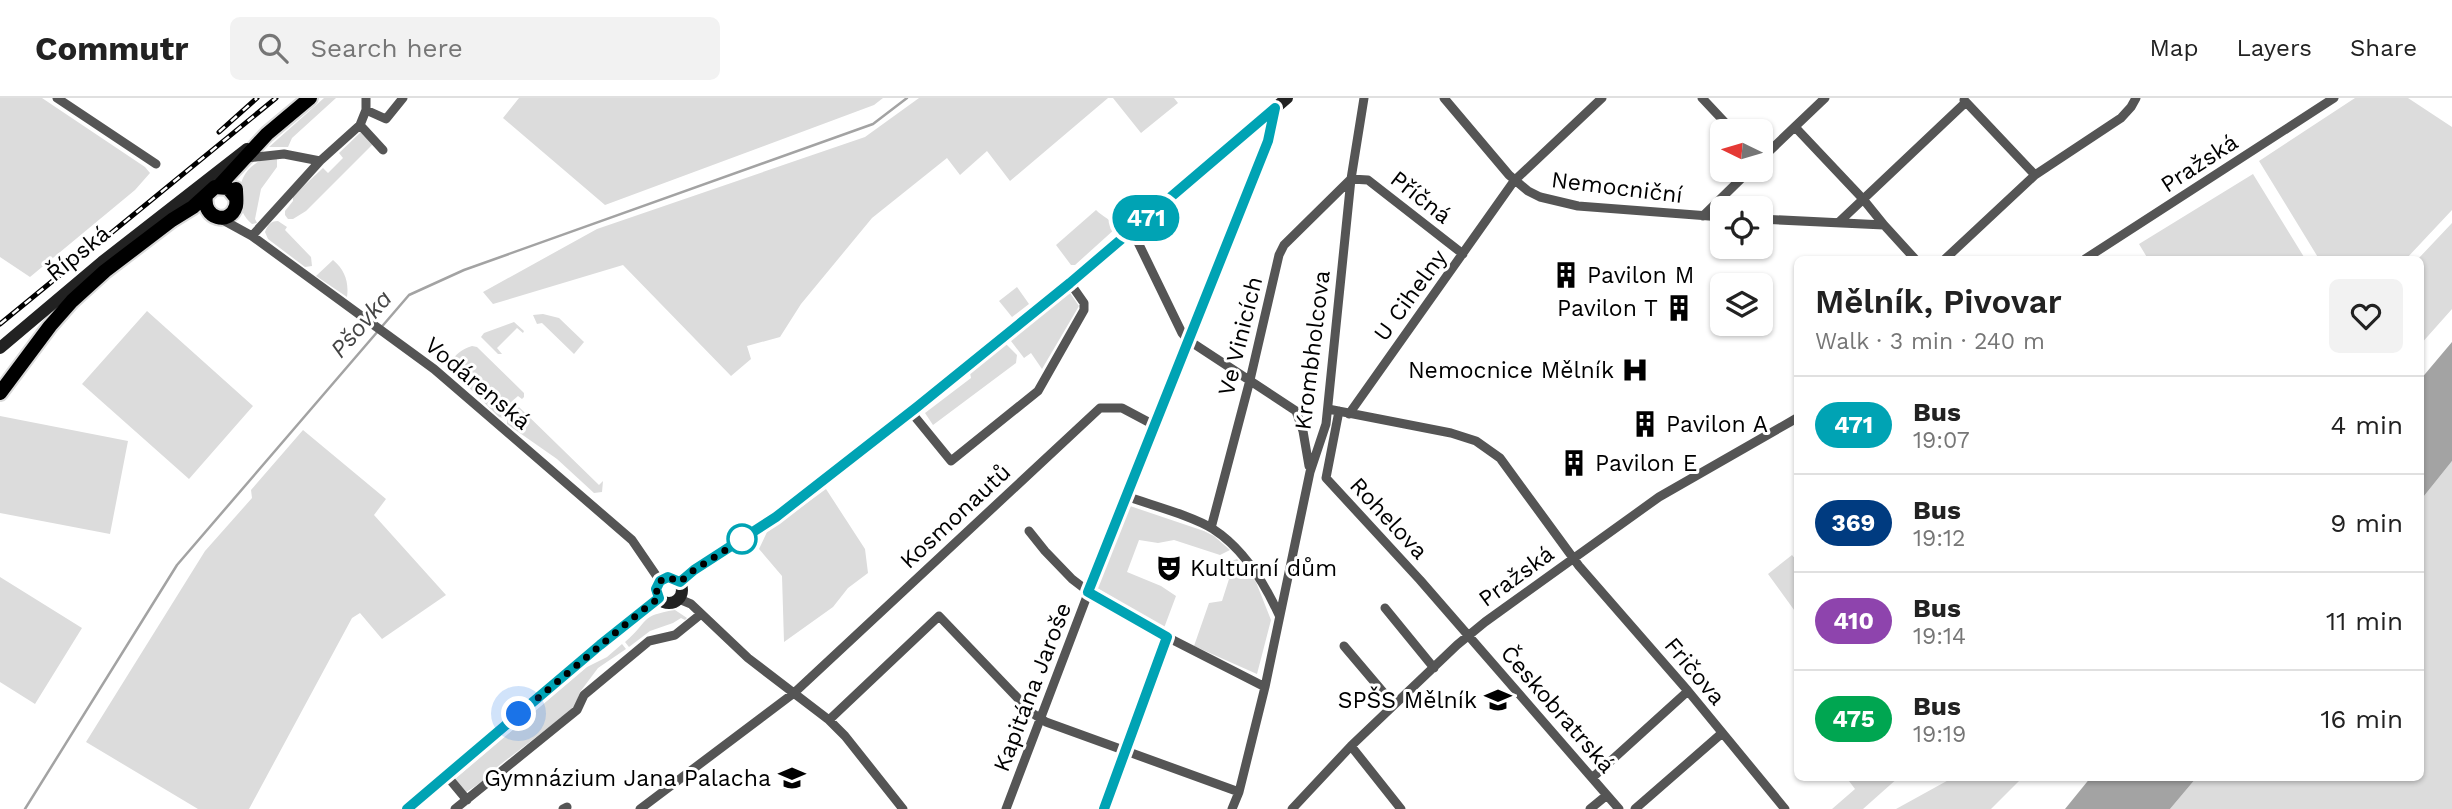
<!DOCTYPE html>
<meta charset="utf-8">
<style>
body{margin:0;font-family:"Work Sans",sans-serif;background:#f2f2f2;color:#222;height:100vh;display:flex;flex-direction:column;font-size:26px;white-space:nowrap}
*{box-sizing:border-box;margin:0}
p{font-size:23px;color:#767676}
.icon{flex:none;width:38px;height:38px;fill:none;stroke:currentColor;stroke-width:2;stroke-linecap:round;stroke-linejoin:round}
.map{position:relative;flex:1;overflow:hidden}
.drawer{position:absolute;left:1794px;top:158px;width:630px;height:525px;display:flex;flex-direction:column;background:#fff;border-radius:10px;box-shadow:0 2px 5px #0004}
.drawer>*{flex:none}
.badge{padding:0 14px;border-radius:23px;font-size:24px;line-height:46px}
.needle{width:46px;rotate:275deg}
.buttons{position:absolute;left:1710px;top:21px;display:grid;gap:14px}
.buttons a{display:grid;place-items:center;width:63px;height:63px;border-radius:10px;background:#fff;box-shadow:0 2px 5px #0004;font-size:35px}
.you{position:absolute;width:35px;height:35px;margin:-18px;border:5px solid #fff;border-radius:50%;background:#1a73e8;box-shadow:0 0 0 10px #1a73e833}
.map>.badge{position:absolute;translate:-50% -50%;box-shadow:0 0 0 4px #fff}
.round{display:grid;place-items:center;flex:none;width:74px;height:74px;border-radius:10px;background:#f2f2f2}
.overview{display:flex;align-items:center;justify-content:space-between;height:119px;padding:0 21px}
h1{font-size:33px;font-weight:600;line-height:52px}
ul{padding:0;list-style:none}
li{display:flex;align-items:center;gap:21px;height:98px;padding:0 21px;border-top:2px solid #e0e0e0}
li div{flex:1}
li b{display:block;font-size:26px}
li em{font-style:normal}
li .badge{min-width:77px;font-weight:700;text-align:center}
header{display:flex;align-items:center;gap:42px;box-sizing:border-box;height:98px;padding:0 35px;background:#fff;border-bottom:2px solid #e0e0e0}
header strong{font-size:33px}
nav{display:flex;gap:38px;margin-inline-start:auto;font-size:24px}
.search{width:490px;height:63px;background:#f2f2f2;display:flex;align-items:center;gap:18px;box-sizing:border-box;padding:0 24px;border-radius:10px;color:#767676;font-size:26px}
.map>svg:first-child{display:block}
.green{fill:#dcdcdc}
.water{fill:#a3a3a3}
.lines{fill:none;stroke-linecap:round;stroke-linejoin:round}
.stream{stroke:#a3a3a3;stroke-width:2.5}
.primary-casing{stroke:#dbdbdb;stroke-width:18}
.street{stroke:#555;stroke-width:9}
.secondary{stroke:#222;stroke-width:12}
.primary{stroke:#000;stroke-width:14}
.rail-casing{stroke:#000;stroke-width:5}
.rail{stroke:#fff;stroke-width:2.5;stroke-dasharray:8;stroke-linecap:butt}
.line-casing{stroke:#fff;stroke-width:16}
.line{stroke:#00a3b4;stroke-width:10}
.walk{stroke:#000;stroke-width:7;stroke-dasharray:0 12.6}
.stop-dot{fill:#fff;stroke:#00a3b4;stroke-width:3.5}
.labels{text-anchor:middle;stroke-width:6;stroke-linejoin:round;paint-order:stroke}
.street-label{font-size:23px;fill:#000;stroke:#fff}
.poi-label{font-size:23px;fill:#000;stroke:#fff;text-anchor:start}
.water-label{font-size:24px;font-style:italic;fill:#444;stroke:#fff}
</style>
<header>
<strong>Commutr</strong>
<div class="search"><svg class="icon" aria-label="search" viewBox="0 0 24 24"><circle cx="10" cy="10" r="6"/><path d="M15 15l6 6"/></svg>Search here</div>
<nav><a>Map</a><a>Layers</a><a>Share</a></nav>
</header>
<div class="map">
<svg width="2452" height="711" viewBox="0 0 2452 711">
<rect width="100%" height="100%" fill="#fff"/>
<path class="green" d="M0,0H42L145,69L150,75L135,92L30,179L0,159Z
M324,0H336L292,40L288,49H269Z
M519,0H883L874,7L605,107L503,20Z
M919,0H1108L1010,83L987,53L960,77L947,60L872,120L801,206L780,239L747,248L751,261L731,278L623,167L493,206L483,194L597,131L865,39Z
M1113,0H1174L1178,5L1141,35Z
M2355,0H2408L2452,29V112L2406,161H2319L2259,63Z
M362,33L373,46L306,113L293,121H288L285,117V113L293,103V98L323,70L328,75L343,60L339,55Z
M277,60V69L261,91L255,121L257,125L252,126C234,112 235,79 255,66C261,61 270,61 277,60Z
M2253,76L2304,159L2300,161H2148L2139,146Z
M1096,112C1103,119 1111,121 1116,130L1075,167H1071L1056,147Z
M278,123L287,129L285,132L311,159L312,168L305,169L268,141L265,134C268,127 270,123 278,123Z
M2452,125V211L2420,247V161H2418Z
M333,162C345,172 349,184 347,199L316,178Z
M1017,189L1029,206L1012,219L999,203Z
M1070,195L1079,208L1042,271L1031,255L1024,260L1011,243V241Z
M147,213L253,308L189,381L82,286Z
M543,216L559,220L584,244L574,256L542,225L537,226L533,217Z
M514,224L524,233L523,235L517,230L497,250L502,256H498L481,239L484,235Z
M1005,245L1017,257L1016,265L933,327L925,315L971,280L970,275Z
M472,248L477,249L524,295V299L522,301L518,298L510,305L514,309L503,320L499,319L453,274L450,266C455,256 462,251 472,248Z
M519,309L599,387L603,383L602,394L594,395L557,361L507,326V322Z
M0,318L128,343L110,436L0,415Z
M303,332L386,401L374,417L446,497L382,541L360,515L352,520L249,711H198L86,644L205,453L252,400L251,392Z
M2452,363V711H2170L2197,679H2420V403Z
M826,391L865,451L868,475L848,490L833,509L784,544L782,478L759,451L767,434Z
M1130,408L1204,433L1214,438L1230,452L1220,457L1174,442L1158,445L1139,442L1127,474L1161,488L1176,498L1164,530L1097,490Z
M1792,457L1797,463V516L1768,476Z
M1237,461L1256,484L1271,522L1257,576L1194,548L1209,505L1222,503L1229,481L1221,477L1225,466Z
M0,479L82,530L35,606L0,584Z
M675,512L687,520L685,522L681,520L673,525L650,533L629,549L625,544C650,523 638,518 675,512Z
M622,546L626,551L598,570L580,594L574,610L488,676L489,679L465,695L455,681L587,569L607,559Z
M1846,679H1899L1863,711H1832L1855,691Z
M1954,679H2023L1991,711H1896Z"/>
<path class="water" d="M2452,244V363L2420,403V282Z
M2091,679H2197L2170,711H2065Z"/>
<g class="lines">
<path class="stream" d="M25,711L177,467L409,197L464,172L873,26L907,0"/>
<defs>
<path id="primary" d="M219,88L267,36L310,0
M206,98C202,121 230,128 236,108C237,103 236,96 236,91
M0,295L50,228L72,203L105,173L172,122L193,109L215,89L228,90L236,100"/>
</defs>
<use href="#primary" class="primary-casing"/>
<path class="street" d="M57,0L156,66
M1444,0L1509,77L1528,93L1540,99L1578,108L1722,119
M1702,0L1733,33
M1964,2L2035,77
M366,12L386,21L403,0
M360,27L383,52
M1795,29L1863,101L1884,127
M247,60L284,56L320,63
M1760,62L1825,0
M1703,118L1750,72
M221,121L252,138L434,271L632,442L660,483
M1760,121L1884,127L1915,161
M1838,125L1966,4
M1132,132L1182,235L1188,242L1296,313L1303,333L1309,368
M252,138L320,63L360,27L366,12V0
M1945,161L2035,77L2121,20L2131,9L2136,0
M2085,161L2334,0
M1328,311L1451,335L1476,343L1500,360L1579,468L1688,593L1785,711
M1339,313L1326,380L1420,482L1619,711
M911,314L951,363L1038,293L1084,212V205L1070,185
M1349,316L1514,83L1602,0
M1126,398C1151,407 1193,418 1213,431C1244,451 1264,484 1279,517L1280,515
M1211,430L1250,282L1279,157L1284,147L1351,81L1368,82L1463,156
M1029,433L1045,453L1072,481L1089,494L1167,539L1265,589
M679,501L691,506L748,560L829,622L845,638L903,711
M1385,510L1434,570
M1344,548L1394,607
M829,622L939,518L1032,615L1046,624L1239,694
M1351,648L1401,711
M447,678L467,702
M1592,680L1688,593
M455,711L577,612L584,597L649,543L675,537L701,516
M563,711L567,709
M640,711L794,595L1100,310H1122L1154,327
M1006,711L1092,485L1268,43L1275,11
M1104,711L1167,539
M1232,711L1239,694L1265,589L1310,374L1326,326L1351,81L1364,0
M1292,711L1351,648L1457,547L1485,524L1659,399L1797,320
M1590,711L1607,697
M1635,711L1721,636"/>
<path class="secondary" d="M0,250L102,164L247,51
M656 492a13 13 0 1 1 26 0a13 13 0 1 1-26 0Z
M680,484L694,472L776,419L911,314L1070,185L1287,0
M407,711L639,515L659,500"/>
<use href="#primary" class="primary"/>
<defs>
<path id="rail" d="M219,34L257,0
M0,226L276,0"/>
</defs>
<use href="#rail" class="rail-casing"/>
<use href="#rail" class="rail"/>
</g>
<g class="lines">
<defs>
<path id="line" d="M407,711L600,547L659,500L656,491L660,483L668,479L680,484L694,472L776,419L917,309L1070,185L1275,10L1268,43L1088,494L1167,539L1104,711"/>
</defs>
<use href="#line" class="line-casing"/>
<use href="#line" class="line"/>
<path class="walk" d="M519,616L639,515L659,500L656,491L660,483L668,479L680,484L694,472L749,437L742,441"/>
</g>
<defs>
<symbol id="building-bare" viewBox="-9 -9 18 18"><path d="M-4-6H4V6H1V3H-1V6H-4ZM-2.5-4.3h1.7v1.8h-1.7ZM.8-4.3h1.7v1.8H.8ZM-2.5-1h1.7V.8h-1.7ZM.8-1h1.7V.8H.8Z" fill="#000" stroke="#fff" stroke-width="2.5" paint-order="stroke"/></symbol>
<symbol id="hospital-bare" viewBox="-9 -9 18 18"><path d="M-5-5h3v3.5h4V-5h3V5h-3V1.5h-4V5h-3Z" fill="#000" stroke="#fff" stroke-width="2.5" paint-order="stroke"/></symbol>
<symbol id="theatre-bare" viewBox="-9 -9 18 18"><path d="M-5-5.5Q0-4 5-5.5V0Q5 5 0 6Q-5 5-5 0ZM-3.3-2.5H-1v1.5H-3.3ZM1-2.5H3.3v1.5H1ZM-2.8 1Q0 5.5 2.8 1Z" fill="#000" stroke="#fff" stroke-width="2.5" paint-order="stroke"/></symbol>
<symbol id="school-bare" viewBox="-9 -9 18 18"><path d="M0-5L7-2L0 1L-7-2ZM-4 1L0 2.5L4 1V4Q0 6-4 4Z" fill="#000" stroke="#fff" stroke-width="2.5" paint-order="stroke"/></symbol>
</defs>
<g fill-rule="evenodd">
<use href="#building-bare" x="1547" y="158" width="38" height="38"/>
<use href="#building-bare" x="1660" y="191" width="38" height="38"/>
<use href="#hospital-bare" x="1616" y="253" width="38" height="38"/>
<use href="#building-bare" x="1626" y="307" width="38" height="38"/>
<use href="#building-bare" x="1555" y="346" width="38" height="38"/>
<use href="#theatre-bare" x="1150" y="451" width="38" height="38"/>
<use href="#school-bare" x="1479" y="583" width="38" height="38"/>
<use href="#school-bare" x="773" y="661" width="38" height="38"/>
</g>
<circle class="stop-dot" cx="742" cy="441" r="14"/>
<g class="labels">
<g class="street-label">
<text transform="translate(2199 65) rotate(-33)" y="8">Pražská</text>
<text transform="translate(1617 89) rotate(7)" y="8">Nemocniční</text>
<text transform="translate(1421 99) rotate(38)" y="8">Příčná</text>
<text transform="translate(78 155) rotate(-39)" y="8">Řípská</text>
<text transform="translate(1410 197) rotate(-54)" y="8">U Cihelny</text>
<text transform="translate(1240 238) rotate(-76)" y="8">Ve Vinicích</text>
<text transform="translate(1312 252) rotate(-83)" y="8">Krombholcova</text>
<text transform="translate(478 285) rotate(40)" y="8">Vodárenská</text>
<text transform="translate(955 418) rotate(-43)" y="8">Kosmonautů</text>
<text transform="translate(1389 420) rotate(47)" y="8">Rohelova</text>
<text transform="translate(1516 478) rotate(-36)" y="8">Pražská</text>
<text transform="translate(1695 573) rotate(50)" y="8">Fričova</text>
<text transform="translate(1032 589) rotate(-69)" y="8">Kapitána Jaroše</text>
<text transform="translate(1558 611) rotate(49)" y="8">Českobratrská</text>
</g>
<g class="poi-label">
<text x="1587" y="185">Pavilon M</text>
<text x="1658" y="218" text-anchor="end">Pavilon T</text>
<text x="1614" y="280" text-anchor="end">Nemocnice Mělník</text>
<text x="1666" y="334">Pavilon A</text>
<text x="1595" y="373">Pavilon E</text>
<text x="1190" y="478">Kulturní dům</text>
<text x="1477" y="610" text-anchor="end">SPŠS Mělník</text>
<text x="771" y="688" text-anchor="end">Gymnázium Jana Palacha</text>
</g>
<g class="water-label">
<text transform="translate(361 226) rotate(-49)" y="8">Pšovka</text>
</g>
</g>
</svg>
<div class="buttons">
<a><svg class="needle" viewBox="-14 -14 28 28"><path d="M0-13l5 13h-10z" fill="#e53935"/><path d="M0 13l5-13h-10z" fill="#767676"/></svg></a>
<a><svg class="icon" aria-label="locate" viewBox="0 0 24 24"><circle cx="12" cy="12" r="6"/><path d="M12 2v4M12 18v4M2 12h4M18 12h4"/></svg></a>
<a><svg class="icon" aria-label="layers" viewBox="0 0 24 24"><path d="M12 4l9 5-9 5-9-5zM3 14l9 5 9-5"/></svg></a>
</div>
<div class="you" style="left:519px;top:616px"></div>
<b class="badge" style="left:1146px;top:120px;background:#00a3b4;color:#fff">471</b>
<section class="drawer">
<div class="overview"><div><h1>Mělník, Pivovar</h1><p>Walk · 3 min · 240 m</p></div><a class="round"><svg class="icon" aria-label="heart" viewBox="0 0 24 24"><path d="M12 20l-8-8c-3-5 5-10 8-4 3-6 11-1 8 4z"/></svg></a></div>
<ul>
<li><span class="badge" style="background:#00a3b4;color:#fff">471</span><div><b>Bus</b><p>19:07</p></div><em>4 min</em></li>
<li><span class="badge" style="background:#003b80;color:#fff">369</span><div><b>Bus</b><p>19:12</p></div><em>9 min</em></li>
<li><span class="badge" style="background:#8e44ad;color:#fff">410</span><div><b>Bus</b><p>19:14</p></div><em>11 min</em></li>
<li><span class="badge" style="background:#00a651;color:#fff">475</span><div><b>Bus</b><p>19:19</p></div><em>16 min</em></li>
</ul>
</section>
</div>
